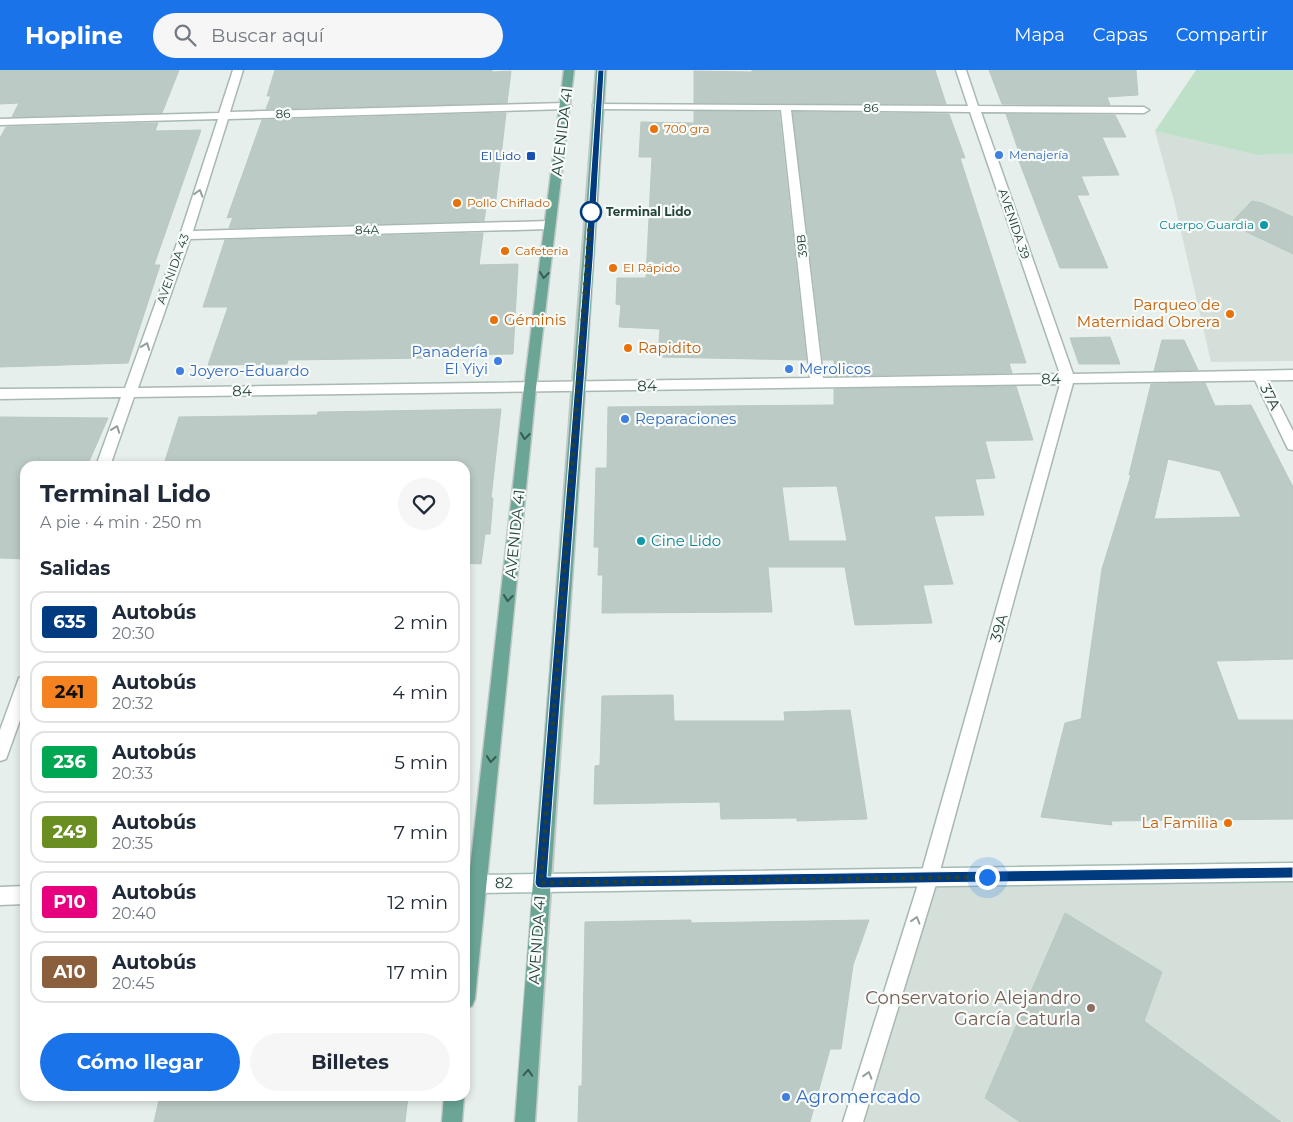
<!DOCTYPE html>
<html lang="es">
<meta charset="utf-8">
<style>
body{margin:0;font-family:Montserrat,sans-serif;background:#f6f6f7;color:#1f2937;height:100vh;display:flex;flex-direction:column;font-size:19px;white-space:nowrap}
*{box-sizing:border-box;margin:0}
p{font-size:16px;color:#747a83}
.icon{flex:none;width:28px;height:28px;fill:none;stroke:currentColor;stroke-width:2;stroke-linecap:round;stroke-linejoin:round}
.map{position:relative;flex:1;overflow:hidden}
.panel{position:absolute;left:20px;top:391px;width:450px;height:640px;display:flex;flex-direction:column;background:#fff;border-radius:15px;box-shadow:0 2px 8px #0003}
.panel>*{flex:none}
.badge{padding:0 10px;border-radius:4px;font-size:18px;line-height:32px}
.you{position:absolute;width:25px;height:25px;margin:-12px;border:4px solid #fff;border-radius:50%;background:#1a73e8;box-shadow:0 0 0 8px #1a73e833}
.map>.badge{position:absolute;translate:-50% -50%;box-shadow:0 0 0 2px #fff}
h2{padding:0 20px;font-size:19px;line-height:45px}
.round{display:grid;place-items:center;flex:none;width:52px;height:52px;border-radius:26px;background:#f6f6f7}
.overview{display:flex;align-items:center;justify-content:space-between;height:85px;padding:0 20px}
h1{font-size:24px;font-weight:700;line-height:38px}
.primary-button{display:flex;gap:10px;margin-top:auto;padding:10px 20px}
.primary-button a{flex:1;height:58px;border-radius:30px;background:#1a73e8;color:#fff;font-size:20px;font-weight:700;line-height:58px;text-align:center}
.primary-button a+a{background:#f6f6f7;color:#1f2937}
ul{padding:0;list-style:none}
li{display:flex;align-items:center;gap:15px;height:62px;margin:0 10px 8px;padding:0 10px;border:2px solid #e0e1e3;border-radius:15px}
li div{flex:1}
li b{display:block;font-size:19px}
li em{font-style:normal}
li .badge{min-width:55px;font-weight:700;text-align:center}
header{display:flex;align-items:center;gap:30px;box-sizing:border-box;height:70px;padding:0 25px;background:#1a73e8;color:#fff}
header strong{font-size:24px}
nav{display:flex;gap:28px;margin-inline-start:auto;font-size:18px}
.search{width:350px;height:45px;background:#f6f6f7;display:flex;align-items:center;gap:12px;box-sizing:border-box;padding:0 18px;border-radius:28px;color:#747a83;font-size:19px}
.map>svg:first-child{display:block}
.built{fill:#d4dfda}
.green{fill:#bfe0c8}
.building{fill:#bbcac4;stroke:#b8c9c2;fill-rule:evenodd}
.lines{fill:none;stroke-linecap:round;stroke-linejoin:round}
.lane-casing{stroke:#a8b8b2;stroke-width:3}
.street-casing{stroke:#a8b8b2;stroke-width:3}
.secondary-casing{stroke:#a4bbb3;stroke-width:3}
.primary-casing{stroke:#c2cac8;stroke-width:3}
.lane{fill:#fff;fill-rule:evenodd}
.street{fill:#fff;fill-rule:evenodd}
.secondary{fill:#fff;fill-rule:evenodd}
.primary{fill:#6aa596;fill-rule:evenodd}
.oneway{stroke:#92a09c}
.oneway2{stroke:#365b51}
.line{fill:#003b80;stroke:#fff}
.walk{stroke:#24423a;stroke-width:5;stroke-dasharray:0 9}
.food-dot{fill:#e8710a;stroke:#f7fbf9;stroke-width:2}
.shop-dot{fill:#3f7fe0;stroke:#f7fbf9;stroke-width:2}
.transit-dot{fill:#1a4fb4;stroke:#f7fbf9;stroke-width:2}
.stop-dot{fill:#fff;stroke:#003b80;stroke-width:2.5}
.culture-dot{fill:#0f9aa8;stroke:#f7fbf9;stroke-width:2}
.education-dot{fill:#8d6e63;stroke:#f7fbf9;stroke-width:2}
.labels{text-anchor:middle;stroke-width:4.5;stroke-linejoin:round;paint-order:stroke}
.far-street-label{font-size:12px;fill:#24423a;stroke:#f7fbf9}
.far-food-label{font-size:12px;fill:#c56008;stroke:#f7fbf9;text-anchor:start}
.far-shop-label{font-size:12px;fill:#366cbe;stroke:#f7fbf9;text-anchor:start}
.far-transit-label{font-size:12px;fill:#164399;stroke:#f7fbf9;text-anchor:end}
.far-stop-label{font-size:12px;font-weight:bold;fill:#24423a;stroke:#f7fbf9;text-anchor:start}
.far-culture-label{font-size:12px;fill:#0d838f;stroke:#f7fbf9;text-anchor:end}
.street-label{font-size:15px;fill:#24423a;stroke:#f7fbf9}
.food-label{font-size:15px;fill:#c56008;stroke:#f7fbf9;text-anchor:end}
.shop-label{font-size:15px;fill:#366cbe;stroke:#f7fbf9;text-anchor:start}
.culture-label{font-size:15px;fill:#0d838f;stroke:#f7fbf9;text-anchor:start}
.near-education-label{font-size:18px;fill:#785e54;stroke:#f7fbf9;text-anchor:end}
.near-shop-label{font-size:18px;fill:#366cbe;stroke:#f7fbf9;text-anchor:start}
</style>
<header>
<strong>Hopline</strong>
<div class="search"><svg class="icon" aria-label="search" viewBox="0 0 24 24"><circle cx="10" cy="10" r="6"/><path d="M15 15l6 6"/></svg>Buscar aquí</div>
<nav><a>Mapa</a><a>Capas</a><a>Compartir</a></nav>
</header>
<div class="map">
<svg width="1293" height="1052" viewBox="0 0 1293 1052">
<rect width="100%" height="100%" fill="#e6efeb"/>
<path class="built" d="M1155,61L1257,85L1293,84V291L1211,292L1174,131Z
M1293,802V1052H853L929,808Z"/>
<path class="green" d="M1196,0H1293V84L1257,85L1155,61Z"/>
<path class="building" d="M0,0H179L162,43L12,47L19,33L0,34Z
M275,0H492V2L511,1L507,33L266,39L271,26H267Z
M752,0H935L946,34L694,33V1L752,2Z
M989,0H1136L1138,25L1107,27L1110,35L1002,34Z
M694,41L779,42L806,290L658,287L660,259L619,257L621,235L616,234L617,208H646L652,87H639L641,52L694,53Z
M793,42L949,44L965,88H960L1026,293H1009L1012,303L834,306V290H823Z
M506,43L495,137H486L484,151L229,158L233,147L227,148L262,50Z
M1006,44L1115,45L1126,67H1102L1119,105L1081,106L1089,125H1077L1108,198H1060L1019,91H1022Z
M158,53L155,61L201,60L154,195H160L128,293L0,297V68L6,57Z
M1252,131L1262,133L1293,147V184L1230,154Z
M483,163L479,195L518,194L513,284L432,285L431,288L288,290L287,294L208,295L228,237H203L225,170Z
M1110,267L1120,294H1079L1070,268Z
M1162,270H1184L1198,300L1154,301Z
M1205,313L1215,336L1251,335L1293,417V589L1216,591L1238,650H1293V749L1111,751L1112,755L1041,747L1065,653L1081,649L1102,499L1131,405H1129L1151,314ZM1168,389L1220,401L1241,447L1154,449Z
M1016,316L1033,370L985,371L995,408L975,409L984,445L934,446L953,514L923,515L932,553L855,555L845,497H768L772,542L602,543L603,505H598L599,477H594L596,398H607L608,337L834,335V319ZM837,416L847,471H789L782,417Z
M501,339L491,428H493L490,464H485L481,494L465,493V396H264L266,391H165L179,347L317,345L318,342Z
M0,347L108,348L87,396H25V489L0,488Z
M673,625L674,651H785L784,642L850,640L867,749L797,751V748L721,749L720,732L594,734L595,696L600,695L602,626Z
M1065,843L1162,902L1144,951L1281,1052H1020L985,1028Z
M691,850V853L869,850L853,895L841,979H830L810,1052H578L579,1016H582L585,852Z
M160,1026H408L405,1052H154Z"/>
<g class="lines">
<defs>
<path id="lane" d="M1259,301L1264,303L1265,306L1293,361V380L1288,379L1253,306L1254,303Z"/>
<path id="street" d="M233,0H243L230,42L566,33L571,36L566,39L228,49L193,161L549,151L555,155L549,159L190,169L138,318L810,308L781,40L597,39L593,38V34L968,36L956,0H966L978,36L1144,37L1149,40L1144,43L981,42L1073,304L1293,300V310L1073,313L938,808L863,1052H843L920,808L1060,314L134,327L110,396H96L121,327L0,329V319L125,318L180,165L218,49L0,55V49L219,43ZM791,40L970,42L1060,304L823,308Z
M25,606V636L6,689L0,691V660L19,608Z
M465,805H478L484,808L487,814L484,820L478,823H465Z
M25,816V834L0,835V817Z"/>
<path id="secondary" d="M1293,793V811L478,823L472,820L469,814L472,808L478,805Z"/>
<path id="primary" d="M564,0H574L536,318L475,929L472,936L465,939V843L524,318Z
M596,0H606C585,351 557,701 535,1052H515C540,701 572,351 596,0Z
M444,1026H464L462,1052H442Z"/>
</defs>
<use href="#lane" class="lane-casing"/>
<use href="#street" class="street-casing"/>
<use href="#secondary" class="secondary-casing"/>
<use href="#primary" class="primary-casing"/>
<use href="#lane" class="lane"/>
<use href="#street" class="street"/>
<use href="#secondary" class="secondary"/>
<use href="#primary" class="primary"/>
</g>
<defs><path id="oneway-chevron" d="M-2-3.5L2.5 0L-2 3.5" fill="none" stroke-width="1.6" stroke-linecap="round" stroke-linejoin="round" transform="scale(1.25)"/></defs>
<g class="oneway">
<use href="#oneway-chevron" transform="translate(199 123) rotate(-73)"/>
<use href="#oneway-chevron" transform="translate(146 276) rotate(-70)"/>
<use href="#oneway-chevron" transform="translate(116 359) rotate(-70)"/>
<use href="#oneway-chevron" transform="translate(916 850) rotate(-73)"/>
<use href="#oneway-chevron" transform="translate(868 1005) rotate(-73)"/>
</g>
<g class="oneway2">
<use href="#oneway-chevron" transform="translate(544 205) rotate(97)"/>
<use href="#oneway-chevron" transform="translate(525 366) rotate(96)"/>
<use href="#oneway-chevron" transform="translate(508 528) rotate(96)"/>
<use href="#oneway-chevron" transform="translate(491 689) rotate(96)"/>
<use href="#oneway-chevron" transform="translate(528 1003) rotate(-86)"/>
</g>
<path class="line" d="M598,0H604L593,189L547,807L1293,797V808L541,818L537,817L535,813L585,189Z"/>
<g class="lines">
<path class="walk" d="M591,142L541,813L987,807"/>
</g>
<g class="food-dot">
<circle cx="654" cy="59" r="5"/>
<circle cx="457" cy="133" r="5"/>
<circle cx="505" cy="181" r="5"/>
<circle cx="613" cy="198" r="5"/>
<circle cx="1230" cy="244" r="5"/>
<circle cx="494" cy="250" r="5"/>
<circle cx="628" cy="278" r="5"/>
<circle cx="1228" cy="753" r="5"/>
</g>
<g class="shop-dot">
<circle cx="999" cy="85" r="5"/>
<circle cx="498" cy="291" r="5"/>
<circle cx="789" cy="299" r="5"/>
<circle cx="180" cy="301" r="5"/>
<circle cx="625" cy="349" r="5"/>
<circle cx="786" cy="1027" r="5"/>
</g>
<rect class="transit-dot" x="526" y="81" width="10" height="10" rx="2.5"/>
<circle class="stop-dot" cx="591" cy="142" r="10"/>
<g class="culture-dot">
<circle cx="1264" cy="155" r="5"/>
<circle cx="641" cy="471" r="5"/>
</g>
<circle class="education-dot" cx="1091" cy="938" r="5"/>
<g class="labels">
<g class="far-street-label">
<text x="871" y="42">86</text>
<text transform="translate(283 44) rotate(-2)" y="4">86</text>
<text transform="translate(1014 154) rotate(71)" y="4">AVENIDA 39</text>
<text transform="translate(367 160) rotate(-1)" y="4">84A</text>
<text transform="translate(802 176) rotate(-96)" y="4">39B</text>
<text transform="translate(173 199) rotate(-70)" y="4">AVENIDA 43</text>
</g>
<g class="far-food-label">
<text x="664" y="63">700 gra</text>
<text x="467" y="137">Pollo Chiflado</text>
<text x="515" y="185">Cafeteria</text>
<text x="623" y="202">El Rápido</text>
</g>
<g class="far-shop-label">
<text x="1009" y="89">Menajería</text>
</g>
<g class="far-transit-label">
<text x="521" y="90">El Lido</text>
</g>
<g class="far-stop-label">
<text x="606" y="146">Terminal Lido</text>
</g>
<g class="far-culture-label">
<text x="1254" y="159">Cuerpo Guardia</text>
</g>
<g class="street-label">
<text transform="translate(562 62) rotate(-83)" y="5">AVENIDA 41</text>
<text transform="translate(1051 309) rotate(-1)" y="5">84</text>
<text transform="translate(647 316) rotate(-1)" y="5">84</text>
<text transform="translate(242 321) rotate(-1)" y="5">84</text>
<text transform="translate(1270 327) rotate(64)" y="5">37A</text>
<text transform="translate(515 464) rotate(-84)" y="5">AVENIDA 41</text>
<text transform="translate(999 558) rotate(-74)" y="5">39A</text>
<text transform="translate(504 813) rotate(-1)" y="5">82</text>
<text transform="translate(537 870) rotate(-86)" y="5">AVENIDA 41</text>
</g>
<g class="food-label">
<text x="1220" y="240">Parqueo de<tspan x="1220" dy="17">Maternidad Obrera</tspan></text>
<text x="504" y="255" text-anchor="start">Géminis</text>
<text x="638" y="283" text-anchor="start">Rapidito</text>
<text x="1218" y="758">La Familia</text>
</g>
<g class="shop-label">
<text x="488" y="287" text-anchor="end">Panadería<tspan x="488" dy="17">El Yiyi</tspan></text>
<text x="799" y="304">Merolicos</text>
<text x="190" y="306">Joyero-Eduardo</text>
<text x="635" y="354">Reparaciones</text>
</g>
<g class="culture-label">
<text x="651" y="476">Cine Lido</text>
</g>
<g class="near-education-label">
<text x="1081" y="934">Conservatorio Alejandro<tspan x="1081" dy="21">García Caturla</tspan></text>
</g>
<g class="near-shop-label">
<text x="796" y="1033">Agromercado</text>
</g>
</g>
</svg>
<div class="you" style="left:987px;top:807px"></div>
<section class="panel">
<div class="overview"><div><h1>Terminal Lido</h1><p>A pie · 4 min · 250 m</p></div><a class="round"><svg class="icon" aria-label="heart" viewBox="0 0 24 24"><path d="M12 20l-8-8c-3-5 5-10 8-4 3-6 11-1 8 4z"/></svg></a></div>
<h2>Salidas</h2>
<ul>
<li><span class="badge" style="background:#003b80;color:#fff">635</span><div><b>Autobús</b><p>20:30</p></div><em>2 min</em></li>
<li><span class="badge" style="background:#f58220;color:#111">241</span><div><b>Autobús</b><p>20:32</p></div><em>4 min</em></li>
<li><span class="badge" style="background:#00a651;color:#fff">236</span><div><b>Autobús</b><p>20:33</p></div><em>5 min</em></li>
<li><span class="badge" style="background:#6b8e23;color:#fff">249</span><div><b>Autobús</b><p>20:35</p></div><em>7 min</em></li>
<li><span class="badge" style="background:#e6007e;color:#fff">P10</span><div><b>Autobús</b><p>20:40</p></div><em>12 min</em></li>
<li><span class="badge" style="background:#8b5e3c;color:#fff">A10</span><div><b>Autobús</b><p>20:45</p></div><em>17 min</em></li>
</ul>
<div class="primary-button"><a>Cómo llegar</a><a>Billetes</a></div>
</section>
</div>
